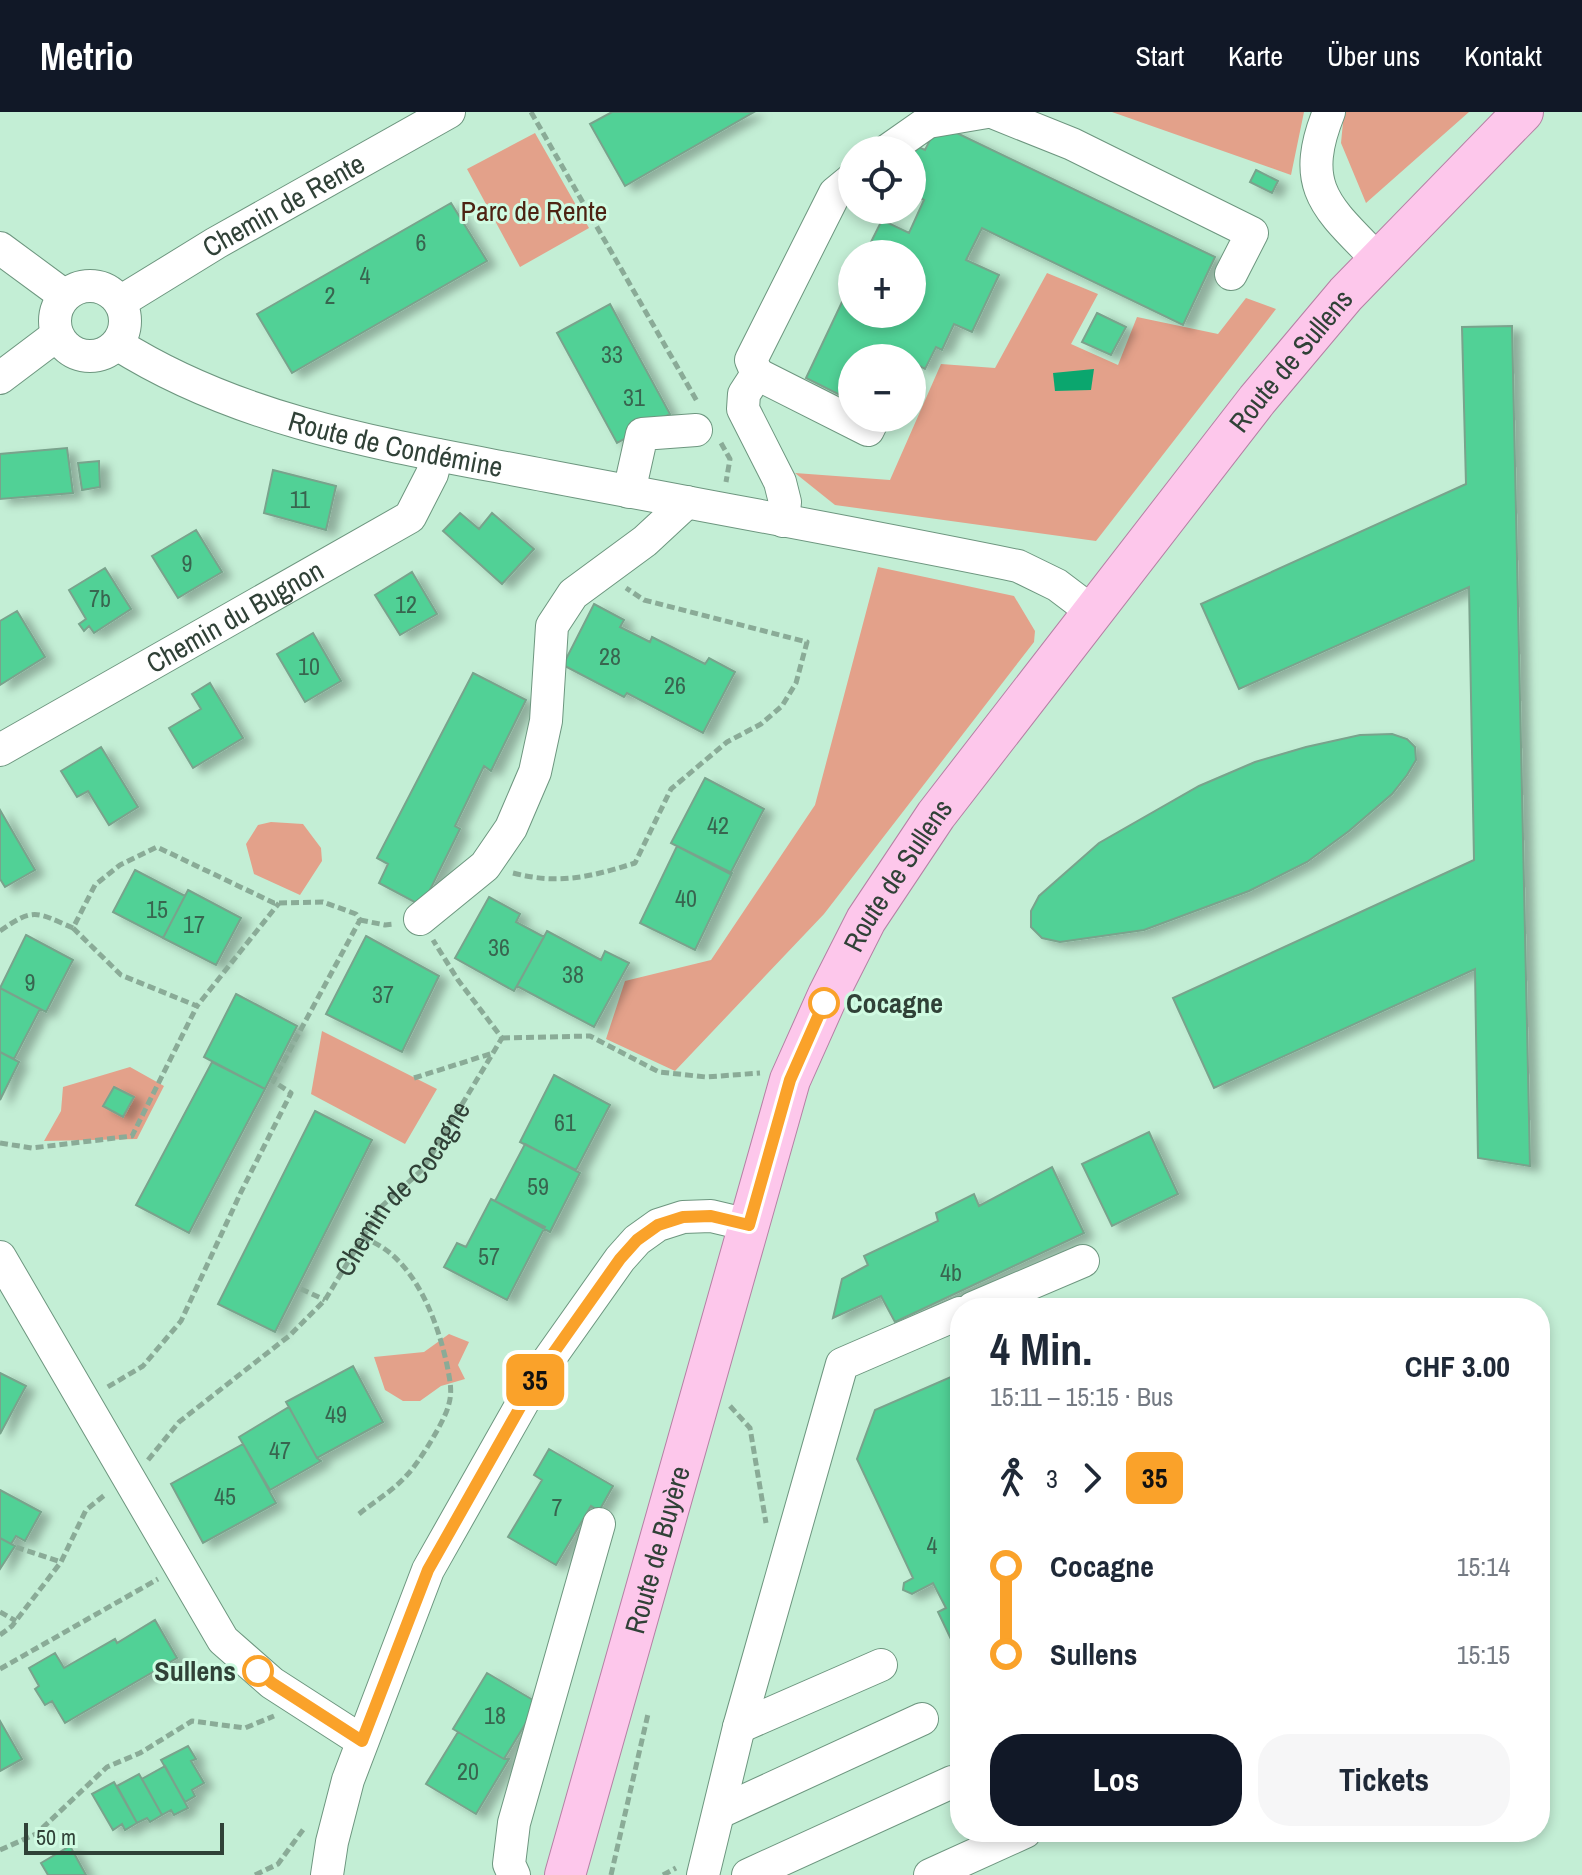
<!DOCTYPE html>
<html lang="de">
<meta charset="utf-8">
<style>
body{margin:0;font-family:"Archivo Narrow",sans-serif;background:#f6f6f7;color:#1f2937;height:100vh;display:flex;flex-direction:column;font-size:30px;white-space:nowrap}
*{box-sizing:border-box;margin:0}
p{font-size:26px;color:#747a83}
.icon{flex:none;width:44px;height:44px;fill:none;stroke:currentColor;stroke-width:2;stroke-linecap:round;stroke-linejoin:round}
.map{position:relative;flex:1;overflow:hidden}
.drawer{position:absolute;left:950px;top:1186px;width:600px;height:544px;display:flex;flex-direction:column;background:#fff;border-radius:32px;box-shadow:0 4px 12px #0003}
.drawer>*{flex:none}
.badge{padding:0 16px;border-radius:12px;font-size:28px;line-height:52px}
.controls{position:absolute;left:838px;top:24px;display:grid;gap:16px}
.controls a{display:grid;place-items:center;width:88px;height:88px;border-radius:50%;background:#fff;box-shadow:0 4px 12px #0003;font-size:40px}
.scale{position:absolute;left:24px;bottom:20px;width:200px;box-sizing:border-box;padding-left:8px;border:4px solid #304137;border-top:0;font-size:22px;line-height:28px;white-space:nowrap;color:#304137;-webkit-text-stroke:6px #d0fbe2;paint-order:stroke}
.map>.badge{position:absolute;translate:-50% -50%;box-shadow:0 0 0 4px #fff}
.legs{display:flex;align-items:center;gap:12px;height:88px;padding:0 40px;font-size:26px}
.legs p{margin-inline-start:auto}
.head{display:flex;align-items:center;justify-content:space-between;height:136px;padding:0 40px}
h1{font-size:44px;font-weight:700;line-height:60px}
.cta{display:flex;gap:16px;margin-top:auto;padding:16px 40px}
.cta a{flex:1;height:92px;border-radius:32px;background:#111827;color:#fff;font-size:32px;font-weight:700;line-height:92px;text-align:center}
.cta a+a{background:#f6f6f7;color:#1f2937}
ul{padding:0 40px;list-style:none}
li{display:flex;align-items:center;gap:28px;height:88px;font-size:30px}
li i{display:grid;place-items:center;width:12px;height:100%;margin:0 10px;background:currentColor}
li i::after{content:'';width:20px;height:20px;margin:-10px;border:6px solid;border-radius:50%;background:#fff}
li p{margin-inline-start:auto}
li:first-child i{background:linear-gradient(#0000 50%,currentColor 0)}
li:last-child i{background:linear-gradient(currentColor 50%,#0000 0)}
header{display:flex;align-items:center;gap:48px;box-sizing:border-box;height:112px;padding:0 40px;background:#111827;color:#fff}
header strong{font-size:38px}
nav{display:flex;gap:44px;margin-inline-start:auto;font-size:28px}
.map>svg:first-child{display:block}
.green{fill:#e3a18a}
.water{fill:#0ba66e}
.building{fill:#51d196;stroke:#79a38c;stroke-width:2;filter:url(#shadow)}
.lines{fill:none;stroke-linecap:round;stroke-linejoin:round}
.minor-casing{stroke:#6d967f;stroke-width:34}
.major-casing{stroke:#b580a4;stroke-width:42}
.path{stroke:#8aab97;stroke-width:5;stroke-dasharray:8 4;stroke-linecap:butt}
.minor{stroke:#fff;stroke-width:32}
.major{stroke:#fdc7eb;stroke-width:40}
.line-1-casing{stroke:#fff;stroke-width:18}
.line-1{stroke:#faa22a;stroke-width:12}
.stop-1-dot{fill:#fff;stroke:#faa22a;stroke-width:4}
.labels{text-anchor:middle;stroke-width:6;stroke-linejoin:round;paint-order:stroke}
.number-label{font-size:24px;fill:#38654f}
.street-label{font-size:28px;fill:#304137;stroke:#d0fbe2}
.park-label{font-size:28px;fill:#4d2313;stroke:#d0fbe2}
.stop-label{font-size:28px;font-weight:bold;fill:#304137;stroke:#d0fbe2;text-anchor:start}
</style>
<header>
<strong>Metrio</strong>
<nav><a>Start</a><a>Karte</a><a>Über uns</a><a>Kontakt</a></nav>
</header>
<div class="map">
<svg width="1582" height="1763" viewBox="0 0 1582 1763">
<defs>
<filter id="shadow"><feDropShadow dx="9" dy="5" stdDeviation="4" flood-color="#0004"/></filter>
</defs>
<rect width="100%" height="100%" fill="#c3eed5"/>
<path class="green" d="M1112,0H1304L1291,63Z
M1344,0H1469L1366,91L1341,31Z
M535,21L589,116L520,155L467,57Z
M1047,161L1098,182L1071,232L1118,253L1137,205L1218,222L1246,186L1276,197L1096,429L835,393L795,361L890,368L941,252L995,256Z
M878,455L1014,484L1035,519L1034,530L824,802L675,959L606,927L625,869L711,848L815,693Z
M271,710L303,712L321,736L322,749L300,783L254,762L246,732L258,713Z
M322,919L437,977L405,1032L311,982Z
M130,955L164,974L137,1027L44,1029L61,999L63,975Z
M449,1222L469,1230L458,1253L465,1267L441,1274L420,1289H403L385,1278L374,1245L424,1240Z"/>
<path class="water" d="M1094,257L1091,278L1055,279L1053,261Z"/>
<path class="building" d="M612,0H754L625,74L590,12Z
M938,12L1215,145L1183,213L982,116L966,148L999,163L972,220L954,212L942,238L936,235L925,257L912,250V246H904L885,237L881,246H852V289L806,266L852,169V202H912V142H865L882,108L909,121L924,88L912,82V65L919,51L912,48V43L916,34L925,38Z
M1256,58L1278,69L1272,81L1250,70Z
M451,91L487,149L292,261L257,202Z
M610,192L670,302L617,331L557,221Z
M1097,201L1126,215L1111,243L1082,230Z
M1512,214L1530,1054L1478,1046L1475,857L1214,976L1173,886L1474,748L1469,475L1239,577L1201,492L1466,372L1462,215Z
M67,336L73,381L0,387V342Z
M99,349L100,375L82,378L78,351Z
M273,358L336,374L326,418L264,401Z
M460,401L479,417L492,401L534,437L502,472L443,419Z
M196,418L222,460L178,486L152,444Z
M105,456L131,497L94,521L89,514L84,519L79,512L86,507L69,478Z
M412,460L437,502L400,523L375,483Z
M594,492L624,508L620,515L650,530L652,525L705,552L709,546L735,560L703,621L627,581L624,585L563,553Z
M17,499L45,545L0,573V509Z
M313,521L341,569L305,590L277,542Z
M473,561L526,588L491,659L484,654L455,714L460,717L422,794L379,771L388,752L377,746Z
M210,571L243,626L193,656L169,616L201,597L192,582Z
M1392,622L1407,627L1415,635L1416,648L1407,663L1392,682L1349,719L1307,750L1249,779L1144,818L1060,830L1042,826L1031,815V799L1039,784L1099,731L1199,674L1255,650L1306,635L1360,623Z
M101,635L138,695L109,713L88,679L77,685L61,659Z
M705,666L764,697L730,762L671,731Z
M0,698L35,758L5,775L0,767Z
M677,734L732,761L695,838L640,811Z
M135,758L185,784L163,826L113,800Z
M188,778L241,806L216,853L163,826Z
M489,785L520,802L516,810L544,825L514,879L455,846Z
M547,819L601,848L605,839L629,851L594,915L517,874Z
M26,823L73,848L46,900L0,876Z
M366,824L439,864L402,940L326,902Z
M0,876L40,897L14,947L0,940Z
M236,882L297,914L265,977L204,945Z
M0,940L19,950L0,988Z
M212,950L265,977L189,1121L136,1093Z
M554,963L610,993L576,1058L520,1030Z
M114,975L134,985L123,1005L103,994Z
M315,999L372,1028L275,1220L218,1192Z
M1149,1020L1178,1082L1112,1114L1082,1052Z
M525,1032L580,1061L550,1120L495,1089Z
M1052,1055L1084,1121L895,1210L881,1184L833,1206L842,1167L868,1153L864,1144L938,1109L936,1101L974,1082L979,1094Z
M491,1087L545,1115L507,1188L444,1155L457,1131L466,1135Z
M353,1254L383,1310L317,1346L286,1290Z
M0,1261L26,1274L0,1322Z
M960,1261V1546L938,1500L946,1496L933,1471L912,1482L903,1478L904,1471L913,1466L857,1347L875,1298Z
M289,1295L317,1346L321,1349L270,1378L239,1325Z
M243,1332L276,1391L203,1431L171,1372Z
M549,1337L613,1374L599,1399L591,1394L556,1453L508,1425L542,1368L534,1363Z
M0,1378L41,1400L25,1429L16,1424L11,1432L0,1426Z
M0,1426L15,1434L0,1457Z
M155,1508L177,1546L65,1611L52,1589L45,1593L35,1577L39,1574L29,1556L55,1541L64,1556L115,1527L117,1531Z
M487,1561L538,1591L504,1647L453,1617Z
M0,1609L22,1647L0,1659Z
M458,1620L504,1647H509L476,1702L426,1672Z
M188,1634L196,1647L191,1649L204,1671L192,1678L195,1684L185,1690L161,1648Z
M165,1654L188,1696L174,1703L171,1698L162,1703L142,1667Z
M139,1662L162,1703L150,1710L147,1706L137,1711L117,1674Z
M114,1670L137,1711L125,1718L122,1712L113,1718L92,1682Z
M70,1734L86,1763H48L41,1751Z"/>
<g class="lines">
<defs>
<g id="minor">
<path d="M992,0L1072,32L1252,121L1231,162"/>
<path d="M1329,0C1298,77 1328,96 1379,149"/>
<path d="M888,38L928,10L987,0"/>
<path d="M0,136L65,184"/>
<circle cx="90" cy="209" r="35"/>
<path id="s2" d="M120,190L216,131L449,0"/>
<path id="s3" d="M117,232C247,314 399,335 548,364C705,394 862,422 1018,454L1057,473L1094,501"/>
<path d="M757,262L868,318L874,306"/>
<path d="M0,266L57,223"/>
<path d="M629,380L642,322L696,318"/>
<path d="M783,409L785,390L780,370L743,297L744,282L757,262L751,248L835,81L852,67"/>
<path id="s4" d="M0,638L410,405L432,362L437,343"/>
<path d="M420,807L485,754L511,716L535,660L546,609L552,514L573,482L645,429L687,390"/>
<path d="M0,1145L223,1528L272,1571L362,1629"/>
<path d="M973,1196L1083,1149"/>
<path d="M739,1615L881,1553"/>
<path d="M720,1700L922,1607"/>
<path d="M327,1763L332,1730L348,1668L428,1458L540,1260L620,1147L637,1128L658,1113L683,1105L711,1104L749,1113"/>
<path d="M514,1763L509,1752L514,1711L599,1412"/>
<path d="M703,1763L739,1615L842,1252L960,1201"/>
<path d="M748,1763L952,1670"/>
<path d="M930,1763L1025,1720"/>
</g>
<g id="major">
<path id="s5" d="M565,1763L790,968L828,883L866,808L936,703L1257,288L1346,182L1523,0"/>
</g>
</defs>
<use href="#minor" class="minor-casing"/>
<use href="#major" class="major-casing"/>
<g class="path">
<path d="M531,0L698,291"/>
<path d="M721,331L730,347L726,370"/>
<path d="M513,761C559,773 590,765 635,751L671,677L727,630L761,612L782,594L796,571L807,530L644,488L626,476"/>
<path d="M360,808L385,813L395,812"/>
<path d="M73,816L121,863L197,894L279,791"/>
<path d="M0,819C34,795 36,800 73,816L95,773L120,753L157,735L274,791L323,790L356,802L360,808L273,969L291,981L241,1080L181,1209L143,1254L106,1276"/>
<path d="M502,926L590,924L659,960L706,965L760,961"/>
<path d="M414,966L493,941"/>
<path d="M0,1031L32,1036L132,1024L197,894"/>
<path d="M301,1177L325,1188"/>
<path d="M730,1294L750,1316L766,1411"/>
<path id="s1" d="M148,1348L179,1310L289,1224L325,1188L382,1094L423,1057L502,926L458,868L433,828"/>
<path d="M359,1402C375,1389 394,1378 407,1363C418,1352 444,1310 448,1295C453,1280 450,1269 447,1253C437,1207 413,1142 363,1126"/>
<path d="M16,1435L61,1450"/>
<path d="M0,1500L16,1509"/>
<path d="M0,1523L12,1514L61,1450L86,1398L106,1382"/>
<path d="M0,1557L158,1467"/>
<path d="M0,1738L36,1722L107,1655L140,1641L192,1609L245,1616L274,1604"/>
<path d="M255,1763L278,1752L305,1715"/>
<path d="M611,1763L648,1602"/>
<path d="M663,1763L676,1756"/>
</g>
<use href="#minor" class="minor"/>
<use href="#major" class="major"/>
</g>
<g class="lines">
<defs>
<path id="line-1" d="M258,1559L272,1571L362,1629L428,1458L540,1260L620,1147L637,1128L658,1113L683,1105L711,1104L749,1113L790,968L824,891"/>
</defs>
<use href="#line-1" class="line-1-casing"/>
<use href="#line-1" class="line-1"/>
</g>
<g class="stop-1-dot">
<circle cx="824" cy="891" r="14"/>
<circle cx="258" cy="1559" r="14"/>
</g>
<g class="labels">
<g class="number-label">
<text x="421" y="139">6</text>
<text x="365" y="172">4</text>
<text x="330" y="192">2</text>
<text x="612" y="251">33</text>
<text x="634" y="294">31</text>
<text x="300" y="396">11</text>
<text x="187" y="460">9</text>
<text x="100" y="495">7b</text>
<text x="406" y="501">12</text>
<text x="610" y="553">28</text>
<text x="309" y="563">10</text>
<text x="675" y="582">26</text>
<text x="718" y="722">42</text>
<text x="686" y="795">40</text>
<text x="157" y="806">15</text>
<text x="194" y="821">17</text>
<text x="499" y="844">36</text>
<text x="573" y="871">38</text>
<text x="30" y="879">9</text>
<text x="383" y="891">37</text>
<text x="565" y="1019">61</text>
<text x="538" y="1083">59</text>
<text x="489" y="1153">57</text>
<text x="951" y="1169">4b</text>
<text x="336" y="1311">49</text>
<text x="280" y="1347">47</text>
<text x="225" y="1393">45</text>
<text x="557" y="1404">7</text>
<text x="932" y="1442">4</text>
<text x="495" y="1612">18</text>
<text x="468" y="1668">20</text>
</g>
<g class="street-label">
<text dy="10" stroke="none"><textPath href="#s2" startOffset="190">Chemin de Rente</textPath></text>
<text dy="10" stroke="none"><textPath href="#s5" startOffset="1706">Route de Sullens</textPath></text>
<text dy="10" stroke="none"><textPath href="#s3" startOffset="298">Route de Condémine</textPath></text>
<text dy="10" stroke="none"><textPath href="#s4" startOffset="270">Chemin du Bugnon</textPath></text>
<text dy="10" stroke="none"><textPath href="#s5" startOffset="1058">Route de Sullens</textPath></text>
<text dy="10" stroke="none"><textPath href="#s1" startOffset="376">Chemin de Cocagne</textPath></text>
<text dy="10" stroke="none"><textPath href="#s5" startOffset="338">Route de Buyère</textPath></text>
</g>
<g class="park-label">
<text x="534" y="109">Parc de Rente</text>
</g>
<g class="stop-label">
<text x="846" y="901">Cocagne</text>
<text x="236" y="1569" text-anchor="end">Sullens</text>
</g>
</g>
</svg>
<div class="controls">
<a><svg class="icon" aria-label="locate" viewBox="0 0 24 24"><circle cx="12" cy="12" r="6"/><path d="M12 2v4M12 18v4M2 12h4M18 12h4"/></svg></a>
<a>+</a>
<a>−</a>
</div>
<div class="scale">50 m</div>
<b class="badge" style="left:535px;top:1268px;background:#faa22a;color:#111">35</b>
<section class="drawer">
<div class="head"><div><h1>4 Min.</h1><p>15:11 – 15:15 · Bus</p></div><b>CHF 3.00</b></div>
<div class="legs"><svg class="icon" aria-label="walk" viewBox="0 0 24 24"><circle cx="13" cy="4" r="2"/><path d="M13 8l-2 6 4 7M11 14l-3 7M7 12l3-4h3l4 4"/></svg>3<svg class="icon" aria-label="forward" viewBox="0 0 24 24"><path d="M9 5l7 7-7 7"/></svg><b class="badge" style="background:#faa22a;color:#111">35</b></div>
<ul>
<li><i style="color:#faa22a"></i><b>Cocagne</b><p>15:14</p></li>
<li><i style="color:#faa22a"></i><b>Sullens</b><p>15:15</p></li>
</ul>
<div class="cta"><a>Los</a><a>Tickets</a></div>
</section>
</div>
